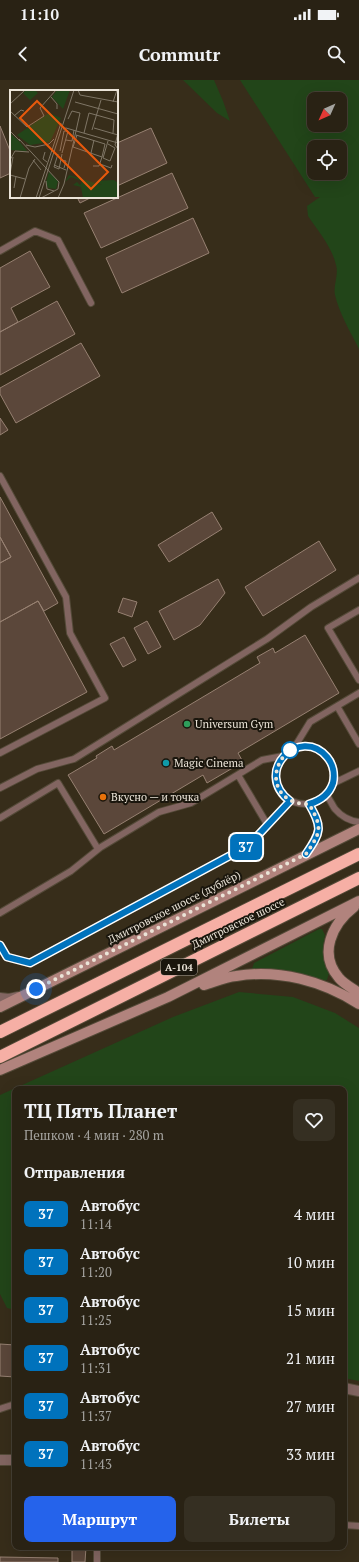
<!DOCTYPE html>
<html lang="ru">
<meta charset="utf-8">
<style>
body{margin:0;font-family:"PT Serif",serif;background:#352f22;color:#f1f3f6;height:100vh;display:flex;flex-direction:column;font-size:15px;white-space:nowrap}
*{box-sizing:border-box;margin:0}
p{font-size:13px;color:#a5a4a0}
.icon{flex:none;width:22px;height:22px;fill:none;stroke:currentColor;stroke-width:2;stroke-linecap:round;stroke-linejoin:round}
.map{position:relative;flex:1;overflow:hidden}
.details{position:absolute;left:12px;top:1006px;width:335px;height:464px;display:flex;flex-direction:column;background:#292214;border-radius:8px;box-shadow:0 4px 16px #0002,0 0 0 1px #453f34}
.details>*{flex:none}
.badge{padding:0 8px;border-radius:6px;font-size:14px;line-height:26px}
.needle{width:26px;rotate:225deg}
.tools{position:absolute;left:307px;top:12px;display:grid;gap:8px}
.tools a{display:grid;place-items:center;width:40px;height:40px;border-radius:8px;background:#292214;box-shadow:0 4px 16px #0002,0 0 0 1px #453f34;font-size:20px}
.you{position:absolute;width:20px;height:20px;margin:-10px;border:3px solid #fff;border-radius:50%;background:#1a73e8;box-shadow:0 0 0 6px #1a73e833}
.map>.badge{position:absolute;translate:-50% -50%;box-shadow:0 0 0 2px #fff}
h2{padding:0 12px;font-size:15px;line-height:36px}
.round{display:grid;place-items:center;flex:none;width:42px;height:42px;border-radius:8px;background:#352f22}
.overview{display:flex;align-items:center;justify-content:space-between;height:68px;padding:0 12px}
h1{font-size:19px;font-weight:800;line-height:30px}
.button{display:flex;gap:8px;margin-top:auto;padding:8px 12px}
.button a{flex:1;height:46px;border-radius:8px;background:#2563eb;color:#fff;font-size:16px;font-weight:800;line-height:46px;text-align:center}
.button a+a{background:#352f22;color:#f1f3f6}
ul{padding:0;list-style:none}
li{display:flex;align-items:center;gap:12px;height:48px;padding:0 12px}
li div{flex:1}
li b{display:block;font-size:15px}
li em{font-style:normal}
li .badge{min-width:44px;font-weight:700;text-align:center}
.status{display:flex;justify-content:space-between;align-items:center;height:28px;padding:0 20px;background:#292214;direction:ltr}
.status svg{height:11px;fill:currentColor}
header{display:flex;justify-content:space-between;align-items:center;height:52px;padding:0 12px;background:#292214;font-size:18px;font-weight:800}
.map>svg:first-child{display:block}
.green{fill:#224519;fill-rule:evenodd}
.building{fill:#5b473a;stroke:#978172}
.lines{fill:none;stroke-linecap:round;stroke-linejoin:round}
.lane-casing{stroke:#544a38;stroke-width:8}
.street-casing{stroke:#544a38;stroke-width:12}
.secondary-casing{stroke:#544a38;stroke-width:12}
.highway-casing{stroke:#544a38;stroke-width:14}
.lane{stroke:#826561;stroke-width:6}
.street{stroke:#826561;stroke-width:10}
.secondary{stroke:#b1837d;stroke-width:10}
.highway{stroke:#f6afa5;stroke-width:12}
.line-casing{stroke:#fff;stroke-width:9}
.line{stroke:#0072bc;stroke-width:6}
.walk{stroke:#ebe4d8;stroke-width:4;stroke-dasharray:0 7.2}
.leisure-dot{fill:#2e9e5b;stroke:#1a160d;stroke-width:1.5}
.stop-dot{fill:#fff;stroke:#0072bc;stroke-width:2}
.culture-dot{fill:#0f9aa8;stroke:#1a160d;stroke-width:1.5}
.food-dot{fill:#e8710a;stroke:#1a160d;stroke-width:1.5}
.labels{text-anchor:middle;stroke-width:4;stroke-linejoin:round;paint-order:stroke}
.shield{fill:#1a160d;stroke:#aca69b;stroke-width:1}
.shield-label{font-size:10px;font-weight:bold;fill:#ebe4d8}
.poi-label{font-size:11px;fill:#ebe4d8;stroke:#1a160d;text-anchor:start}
.street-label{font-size:11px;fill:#ebe4d8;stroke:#1a160d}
.inset-road{fill:none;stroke:#7f7666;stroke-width:1}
.view{fill:#e8590c;fill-opacity:0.15;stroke:#e8590c;stroke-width:2}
.inset-edge{fill:none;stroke:#ebe4d8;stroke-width:2}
</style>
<div class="status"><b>11:10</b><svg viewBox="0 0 49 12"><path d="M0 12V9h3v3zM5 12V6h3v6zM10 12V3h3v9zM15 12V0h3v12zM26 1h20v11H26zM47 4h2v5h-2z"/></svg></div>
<header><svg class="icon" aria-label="back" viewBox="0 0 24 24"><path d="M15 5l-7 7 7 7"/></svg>Commutr<svg class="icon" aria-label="search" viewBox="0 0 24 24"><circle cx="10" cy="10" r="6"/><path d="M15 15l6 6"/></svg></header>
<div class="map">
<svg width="359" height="1482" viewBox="0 0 359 1482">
<rect width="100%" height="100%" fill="#372d1a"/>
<path class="green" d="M183,0H214L223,21L230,41L217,33Z
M240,0H359V269C351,253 339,233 335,215C333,205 339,195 336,185C332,167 318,151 308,136L307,126L320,117H315ZM314,19H340V45H314ZM314,67H340V93H314Z
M319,849H322L325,855C322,869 322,879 329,893L327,900L323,901L289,892L254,890L252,889L254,883Z
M239,912L293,917L335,933L359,948V1301L344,1298V1009H15V1230L7,1228L0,1214V1015L173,937Z"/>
<path class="building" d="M0,46L11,73V93L0,98Z
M151,48L167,83L117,106V63Z
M172,93L188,128L101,168L84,133Z
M77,117H92L80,123Z
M193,138L209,173L122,213L106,178Z
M30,171L50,207L11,228L18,242L0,252V188Z
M57,221L75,254L0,295V252Z
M81,263L100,296L16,343L0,314V308Z
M0,338L8,350L0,355Z
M0,417L58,523L44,531L38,521L0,542V483L11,477L0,457Z
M212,432L222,449L169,482L158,465Z
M0,457L11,477L0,483Z
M319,461L336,490L263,536L245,507Z
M218,499L225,513L200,545L174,560L159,531Z
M123,518L137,522L132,537L118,532Z
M38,521L87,612L0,659V542Z
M147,541L161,567L148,574L134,548Z
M305,555L339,613L238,673L243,682L207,703L203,695L104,754L68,695L97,678L96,676L112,666L114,670L260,583L257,577L273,568L275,573Z
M124,557L136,580L123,587L110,564Z
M0,1264L15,1265V1297L0,1296Z
M72,1467H86L85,1482H72Z
M0,1477L58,1478V1482H0Z"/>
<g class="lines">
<defs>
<path id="lane" d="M0,171L35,151L58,160L91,223
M0,396L66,517L70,553L105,618L0,673
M359,530L328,548L359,600
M337,626L359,664
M276 695a29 29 0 1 1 58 0a29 29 0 1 1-58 0Z
M294,668L310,642L359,613
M238,695L267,744
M332,704L359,691
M0,708L37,689L74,679L267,559L311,527L359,498
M326,715C330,719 332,725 335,729C341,736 350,741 359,742
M0,738L58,703L98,769
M307,773C321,752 322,746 309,724
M0,833L71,791L101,767L159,732L191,723L262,680L283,676
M0,865L7,877L30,883L248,766L290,721
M0,1329L15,1324
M344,1445L359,1446
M97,1482V1467"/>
<path id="street" d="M0,918L9,919L18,917
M344,1308L359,1311
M0,1380H15"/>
<path id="secondary" d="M354,827C332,844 318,874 339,898C344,904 352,908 359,913
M204,905C214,902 225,897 236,896C279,889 323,901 359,924
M0,927L359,749
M0,990L168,917L359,821"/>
<path id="highway" d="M0,952L359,774
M0,977L359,798"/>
</defs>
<use href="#lane" class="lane-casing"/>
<use href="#street" class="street-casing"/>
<use href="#secondary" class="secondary-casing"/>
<use href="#highway" class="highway-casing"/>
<use href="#lane" class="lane"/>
<use href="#street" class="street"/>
<use href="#secondary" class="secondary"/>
<use href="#highway" class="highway"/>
</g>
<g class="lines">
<defs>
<path id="line" d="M0,865L7,877L30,883L248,766L290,721C252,692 300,645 327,677C333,684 335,694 333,703C329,715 320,721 309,724C323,748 321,752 306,774"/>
</defs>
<use href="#line" class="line-casing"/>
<use href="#line" class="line"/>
<path class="walk" d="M36,909L306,774C321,752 323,748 309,724C275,725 265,691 290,670"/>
</g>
<circle class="leisure-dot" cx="187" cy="644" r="4"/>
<circle class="stop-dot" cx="290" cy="670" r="8"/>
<circle class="culture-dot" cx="166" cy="683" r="4"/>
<circle class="food-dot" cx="103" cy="717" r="4"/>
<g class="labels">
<rect class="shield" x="161" y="879" width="36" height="16" rx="3"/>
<g class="shield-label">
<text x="179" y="891">А-104</text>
</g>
<g class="poi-label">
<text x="195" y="648">Universum Gym</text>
<text x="174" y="687">Magic Cinema</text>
<text x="111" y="721">Вкусно — и точка</text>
</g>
<g class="street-label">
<text transform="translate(174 827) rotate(-27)" y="4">Дмитровское шоссе (дублёр)</text>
<text transform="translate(238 843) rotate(-26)" y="4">Дмитровское шоссе</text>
</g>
</g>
<g transform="translate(10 10)">
<rect width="108" height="108" fill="#372d1a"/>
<path d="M16,0H25L28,3L20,10L13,3ZM47,0H60L53,19L42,7ZM39,23L51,28L40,52L20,55L7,45ZM0,43L9,51L17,61L0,60ZM39,82L48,91L46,99L38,98L36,92ZM59,85L92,95L85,91L104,90L108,93V108H73L71,97L63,95L67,92L70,95L72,91L61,87L55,92Z" fill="#224519"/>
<path class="inset-road" d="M68,0L70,5L108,12M41,7L47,14V19M65,12L108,24M103,12L107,0M0,14L15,0M0,21L17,37L34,26L30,18L46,0M79,23L104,30L103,43M4,26L11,20L14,21M58,29L62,21L70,23L66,41M84,38L108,45M53,39L56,38L108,53M82,40L91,10M0,41L10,51M74,43L79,23M108,43L105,55L108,59M66,45L95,54L92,67M67,45L63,57L92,67L89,76H83M9,49L49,92L48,99L31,108M56,50L62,51L64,40M98,54L105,58L100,71L93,68L98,51M16,55L25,57L39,54L44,49M50,61L54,41H58L52,63M35,62L33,69L37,72M81,63L84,50M48,64L44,77L49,79L52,64M0,70L5,61L19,62M23,70L31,80M51,70L56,71L54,78M90,74L101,78L102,75M44,75L56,80M0,84L3,67M0,85L15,89M36,91L37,99L44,101M4,98L6,86M10,108L19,78L25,69M26,108L51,33M29,108L64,0M48,108L54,94L66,41"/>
<path class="view" d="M27,11L98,82L81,99L10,28Z"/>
<rect width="108" height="108" class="inset-edge"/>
</g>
</svg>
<div class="tools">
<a><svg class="needle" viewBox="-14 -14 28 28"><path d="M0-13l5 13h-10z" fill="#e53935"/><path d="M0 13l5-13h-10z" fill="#a5a4a0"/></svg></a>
<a><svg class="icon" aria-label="locate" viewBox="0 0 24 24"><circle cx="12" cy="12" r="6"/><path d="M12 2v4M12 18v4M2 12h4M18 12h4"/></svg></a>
</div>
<div class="you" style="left:36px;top:909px"></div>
<b class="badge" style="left:246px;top:767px;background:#0072bc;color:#fff">37</b>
<section class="details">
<div class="overview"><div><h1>ТЦ Пять Планет</h1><p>Пешком · 4 мин · 280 m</p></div><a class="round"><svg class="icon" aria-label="heart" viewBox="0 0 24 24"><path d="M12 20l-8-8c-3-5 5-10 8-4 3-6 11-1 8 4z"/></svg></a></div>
<h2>Отправления</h2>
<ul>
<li><span class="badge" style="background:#0072bc;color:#fff">37</span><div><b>Автобус</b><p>11:14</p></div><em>4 мин</em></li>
<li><span class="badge" style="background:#0072bc;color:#fff">37</span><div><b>Автобус</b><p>11:20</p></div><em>10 мин</em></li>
<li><span class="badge" style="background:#0072bc;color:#fff">37</span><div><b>Автобус</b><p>11:25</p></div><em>15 мин</em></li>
<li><span class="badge" style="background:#0072bc;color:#fff">37</span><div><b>Автобус</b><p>11:31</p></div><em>21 мин</em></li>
<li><span class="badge" style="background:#0072bc;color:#fff">37</span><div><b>Автобус</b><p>11:37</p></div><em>27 мин</em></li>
<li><span class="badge" style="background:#0072bc;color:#fff">37</span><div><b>Автобус</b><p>11:43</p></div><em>33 мин</em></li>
</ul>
<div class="button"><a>Маршрут</a><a>Билеты</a></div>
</section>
</div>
